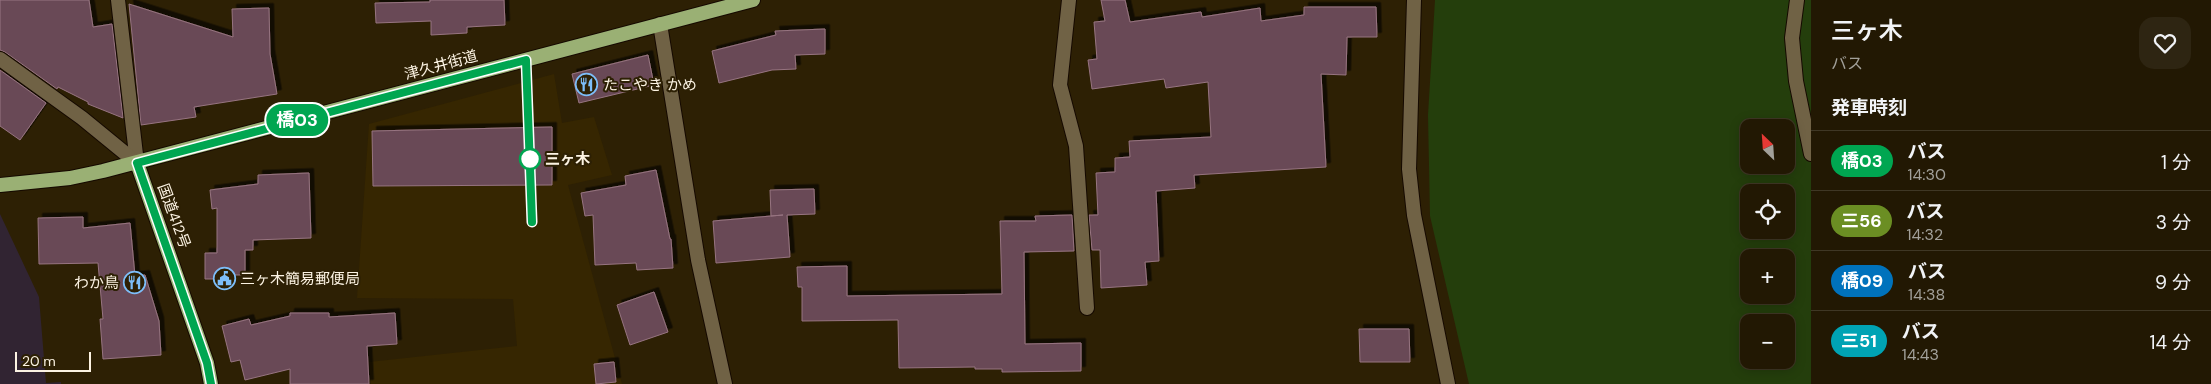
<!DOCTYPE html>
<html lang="ja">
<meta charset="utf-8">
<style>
body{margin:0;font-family:"DM Sans","Noto Sans JP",sans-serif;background:#2e2512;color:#f1f3f6;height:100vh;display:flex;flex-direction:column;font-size:19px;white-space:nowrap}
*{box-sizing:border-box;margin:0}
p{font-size:16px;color:#a2a09a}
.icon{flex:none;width:28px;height:28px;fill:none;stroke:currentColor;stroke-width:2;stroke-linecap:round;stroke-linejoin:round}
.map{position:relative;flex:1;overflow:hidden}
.side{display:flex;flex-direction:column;background:#221803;width:400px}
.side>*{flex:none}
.badge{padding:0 10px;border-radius:16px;font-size:18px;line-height:32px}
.needle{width:32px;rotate:335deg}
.controls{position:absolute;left:1740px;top:119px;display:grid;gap:10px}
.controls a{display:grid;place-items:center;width:55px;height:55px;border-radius:10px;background:#221803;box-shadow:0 2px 12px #0003,0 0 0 1px #3f3725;font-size:25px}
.scale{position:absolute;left:15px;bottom:12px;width:76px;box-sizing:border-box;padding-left:5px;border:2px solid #fcf3e3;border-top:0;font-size:14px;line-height:18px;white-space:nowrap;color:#fcf3e3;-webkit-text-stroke:4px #2d2004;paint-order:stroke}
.map>.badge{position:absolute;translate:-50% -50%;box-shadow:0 0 0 2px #fff}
h2{padding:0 20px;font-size:19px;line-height:45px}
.round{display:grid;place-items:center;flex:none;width:52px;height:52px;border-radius:15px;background:#2e2512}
.head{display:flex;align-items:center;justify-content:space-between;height:85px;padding:0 20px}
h1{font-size:24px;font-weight:600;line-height:38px}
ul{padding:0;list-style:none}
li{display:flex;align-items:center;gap:15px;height:60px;padding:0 20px;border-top:1px solid #3f3725}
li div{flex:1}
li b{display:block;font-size:19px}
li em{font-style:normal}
li .badge{min-width:55px;font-weight:700;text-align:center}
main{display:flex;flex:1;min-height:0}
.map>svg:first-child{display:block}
.built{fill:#362601}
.education{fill:#312432}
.green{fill:#243e0c;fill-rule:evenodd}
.building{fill:#694a56;stroke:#977481;filter:url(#shadow)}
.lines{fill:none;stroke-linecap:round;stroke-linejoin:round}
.minor-casing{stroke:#150900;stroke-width:16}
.tertiary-casing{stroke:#150900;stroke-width:16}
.trunk-casing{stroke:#150900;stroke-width:16}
.minor{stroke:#706245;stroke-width:14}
.tertiary{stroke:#706245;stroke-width:14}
.trunk{stroke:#9ab074;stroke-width:14}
.line-casing{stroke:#fff;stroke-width:11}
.line{stroke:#00a651;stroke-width:8}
.stop-dot{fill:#fff;stroke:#00a651;stroke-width:2.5}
.labels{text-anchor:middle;stroke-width:4;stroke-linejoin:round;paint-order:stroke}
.street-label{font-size:15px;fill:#fcf3e3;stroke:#2d2004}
.poi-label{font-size:15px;fill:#fcf3e3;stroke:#2d2004;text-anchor:start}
.stop-label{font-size:15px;font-weight:bold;fill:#fcf3e3;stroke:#2d2004;text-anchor:start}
</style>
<main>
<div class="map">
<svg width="1811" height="384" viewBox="0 0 1811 384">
<defs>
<filter id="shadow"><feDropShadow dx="4.5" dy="-4.5" stdDeviation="0" flood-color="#0009"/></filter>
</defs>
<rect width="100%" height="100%" fill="#2d2004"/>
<path class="built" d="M554,74L562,123L594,117L612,175L568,185L622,384H371L369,362L517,346L513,299L357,298L369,124Z"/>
<path class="education" d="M0,214L39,297L46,383L61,382V384H0Z"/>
<path class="green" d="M1435,0H1811V384H1469L1430,216L1428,115ZM1749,128H1786V165H1749ZM1749,192H1786V230H1749ZM1749,258H1786V295H1749ZM1749,322H1786V360H1749Z"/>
<path class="building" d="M0,0H89L93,27L112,24L123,118L88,104V102L58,87L57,89L5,52L0,50Z
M430,0H504L505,25L467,27V33L431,35V21L376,23L375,3L430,2Z
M1101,0H1125L1130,22L1201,12L1202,17L1260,8L1261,21L1304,15V7H1376L1377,37H1347L1346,75L1321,74L1326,167L1194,175L1195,188L1156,191L1159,261L1145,262L1147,285L1101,288L1100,250H1092L1089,215H1098L1096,173L1115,172V158L1130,157L1129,141L1211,137L1208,82L1166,88L1164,79L1092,89L1088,60L1097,59L1094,22L1105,21Z
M129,4L233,37L232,9L269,8L270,54L277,94L194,107L196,117L141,125Z
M825,29V54L795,55L796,69L772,70L719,83L712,51L776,35L775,31Z
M648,55L654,85L579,103L572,74Z
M0,70L46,103L20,140L0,126Z
M552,127V185L373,186L372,131Z
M656,170L670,239H671L673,268L637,270L636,263L595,265L593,215L585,216L581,193L626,185L625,176Z
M309,173L311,238L253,240V250H245V275H231V279H205V253H217V208L212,209L210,190L258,184V175Z
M814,189L815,214L787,215L790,257L716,263L713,221L783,215L771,216L770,190Z
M1072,215L1074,251L1024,252L1025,344L1081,343V371L1002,372V369H975V367L899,368L898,320L802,321V287H798L797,267L847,266V296L1002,294L1000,221H1036L1035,216Z
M83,217V228L130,223L135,276L145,275L159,321L161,355L103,359L100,319H103L98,263L39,264L38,218Z
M654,292L668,332L630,345L617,305Z
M290,313H329V317L395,313L397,344L367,346L369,384H290V369L245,380L240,360L231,362L222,326L249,319L251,325L290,316Z
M1359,329H1409L1410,362H1360Z
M614,362L616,382L596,384L594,364Z"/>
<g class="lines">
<defs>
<path id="minor" d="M118,0L137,163
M1069,0L1060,85L1076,146L1087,308
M1414,0L1409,169L1414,215L1448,384
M660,24L698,260L725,384"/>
<path id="tertiary" d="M1797,0L1792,38L1796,81L1811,154
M0,59L82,118L137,163"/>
<path id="trunk" d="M137,163L207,363L211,384
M0,185L70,178L103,171L753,0"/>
</defs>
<use href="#minor" class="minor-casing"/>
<use href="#tertiary" class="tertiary-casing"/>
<use href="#trunk" class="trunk-casing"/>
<use href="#minor" class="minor"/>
<use href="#tertiary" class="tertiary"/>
<use href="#trunk" class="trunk"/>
</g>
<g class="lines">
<defs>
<path id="line" d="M211,384L207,363L137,163L526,60L532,222"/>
</defs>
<use href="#line" class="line-casing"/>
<use href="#line" class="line"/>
</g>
<defs>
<symbol id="restaurant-ring" viewBox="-11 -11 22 22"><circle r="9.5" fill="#2d2004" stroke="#7dbef9" stroke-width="1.5"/><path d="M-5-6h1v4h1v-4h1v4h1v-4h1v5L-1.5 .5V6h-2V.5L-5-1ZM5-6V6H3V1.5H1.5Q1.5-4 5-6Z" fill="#7dbef9"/></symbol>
<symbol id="civic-ring" viewBox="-11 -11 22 22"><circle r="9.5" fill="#2d2004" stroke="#7dbef9" stroke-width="1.5"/><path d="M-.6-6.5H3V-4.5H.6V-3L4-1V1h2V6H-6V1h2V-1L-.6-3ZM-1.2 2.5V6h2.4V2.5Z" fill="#7dbef9"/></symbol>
</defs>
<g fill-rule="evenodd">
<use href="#restaurant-ring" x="574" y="72" width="25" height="25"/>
<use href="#civic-ring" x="212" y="266" width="25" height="25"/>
<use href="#restaurant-ring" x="122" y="270" width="25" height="25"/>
</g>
<circle class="stop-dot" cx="530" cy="159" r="10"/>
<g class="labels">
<g class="street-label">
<text transform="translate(441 65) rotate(-15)" y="5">津久井街道</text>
<text transform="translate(174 216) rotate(70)" y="5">国道412号</text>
</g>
<g class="poi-label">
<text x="603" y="90">たこやき かめ</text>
<text x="240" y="284">三ヶ木簡易郵便局</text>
<text x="119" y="288" text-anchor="end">わか鳥</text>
</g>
<g class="stop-label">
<text x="545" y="164">三ヶ木</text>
</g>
</g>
</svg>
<div class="controls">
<a><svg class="needle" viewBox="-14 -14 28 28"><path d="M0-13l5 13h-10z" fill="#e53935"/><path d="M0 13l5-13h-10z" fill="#a2a09a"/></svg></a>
<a><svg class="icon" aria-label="locate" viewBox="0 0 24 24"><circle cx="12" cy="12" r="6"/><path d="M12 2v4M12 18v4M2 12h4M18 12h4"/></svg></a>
<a>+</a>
<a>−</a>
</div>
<div class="scale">20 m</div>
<b class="badge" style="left:297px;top:120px;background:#00a651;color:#fff">橋03</b>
</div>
<section class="side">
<div class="head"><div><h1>三ヶ木</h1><p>バス</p></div><a class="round"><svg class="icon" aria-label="heart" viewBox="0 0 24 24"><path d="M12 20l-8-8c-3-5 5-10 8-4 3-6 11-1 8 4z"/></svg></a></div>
<h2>発車時刻</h2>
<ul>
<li><span class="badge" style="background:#00a651;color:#fff">橋03</span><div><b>バス</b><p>14:30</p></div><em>1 分</em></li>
<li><span class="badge" style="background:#6b8e23;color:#fff">三56</span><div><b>バス</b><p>14:32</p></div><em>3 分</em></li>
<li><span class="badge" style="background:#0072bc;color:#fff">橋09</span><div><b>バス</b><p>14:38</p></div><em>9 分</em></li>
<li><span class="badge" style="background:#00a3b4;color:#fff">三51</span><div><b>バス</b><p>14:43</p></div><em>14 分</em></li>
</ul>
</section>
</main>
